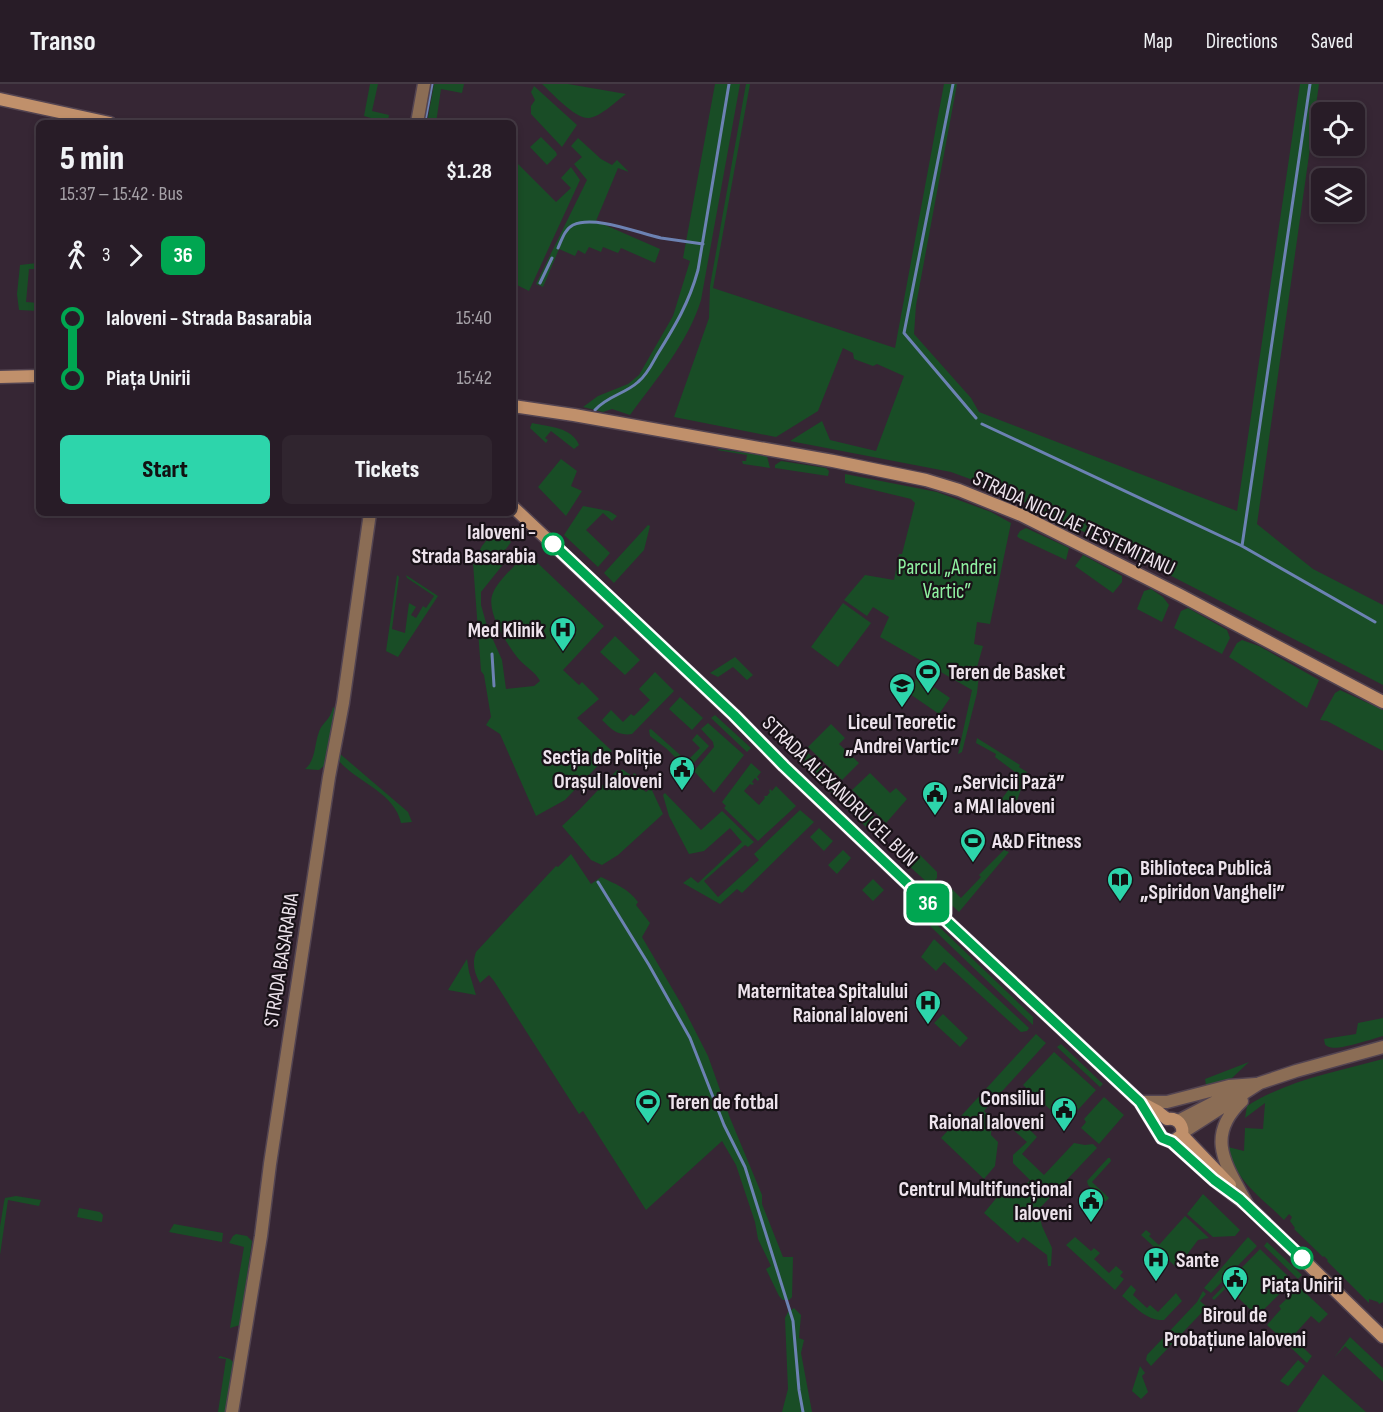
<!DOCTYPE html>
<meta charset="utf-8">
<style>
body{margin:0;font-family:"Sofia Sans Condensed",sans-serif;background:#30252f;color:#f1f3f6;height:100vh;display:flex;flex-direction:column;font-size:22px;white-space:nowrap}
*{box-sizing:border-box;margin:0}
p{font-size:20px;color:#a5a1a7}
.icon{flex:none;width:33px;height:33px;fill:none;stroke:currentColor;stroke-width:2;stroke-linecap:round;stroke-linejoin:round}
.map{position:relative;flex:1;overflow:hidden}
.sheet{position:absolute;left:36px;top:36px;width:480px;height:396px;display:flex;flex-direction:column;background:#281c27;border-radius:9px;box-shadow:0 3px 9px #0003,0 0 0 2px #443a44}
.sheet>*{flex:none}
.badge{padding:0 12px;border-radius:9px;font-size:21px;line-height:39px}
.buttons{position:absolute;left:1311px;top:18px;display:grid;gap:12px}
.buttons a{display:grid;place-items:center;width:54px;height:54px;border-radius:9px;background:#281c27;box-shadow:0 3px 9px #0003,0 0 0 2px #443a44;font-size:30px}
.map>.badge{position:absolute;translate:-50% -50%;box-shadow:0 0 0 3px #fff}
.legs{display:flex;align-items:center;gap:9px;height:66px;padding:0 24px;font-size:20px}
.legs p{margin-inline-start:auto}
.head{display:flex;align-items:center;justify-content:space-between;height:102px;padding:0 24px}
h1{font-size:33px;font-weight:800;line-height:45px}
.button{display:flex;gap:12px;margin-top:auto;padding:12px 24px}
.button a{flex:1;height:69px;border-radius:9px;background:#2dd5ab;color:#111;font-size:24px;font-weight:800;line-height:69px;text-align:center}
.button a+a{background:#30252f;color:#f1f3f6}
ul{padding:0 24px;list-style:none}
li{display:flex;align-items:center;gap:21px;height:60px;font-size:22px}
li i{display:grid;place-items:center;width:9px;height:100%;margin:0 8px;background:currentColor}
li i::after{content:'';width:15px;height:15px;margin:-8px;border:4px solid;border-radius:50%;background:#281c27}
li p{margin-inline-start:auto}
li:first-child i{background:linear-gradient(#0000 50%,currentColor 0)}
li:last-child i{background:linear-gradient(currentColor 50%,#0000 0)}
header{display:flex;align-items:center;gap:36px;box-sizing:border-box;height:84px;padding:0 30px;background:#281c27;border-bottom:2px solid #443a44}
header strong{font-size:28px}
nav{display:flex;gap:33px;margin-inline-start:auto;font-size:21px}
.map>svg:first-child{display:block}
.green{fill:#194d26}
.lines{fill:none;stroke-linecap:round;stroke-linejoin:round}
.stream{stroke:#6c82b3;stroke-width:3}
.tertiary-casing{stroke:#534451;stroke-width:15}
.secondary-casing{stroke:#534451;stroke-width:15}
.tertiary{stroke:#8b6d55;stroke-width:12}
.secondary{stroke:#c0906b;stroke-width:12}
.line-1-casing{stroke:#fff;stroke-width:14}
.line-1{stroke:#00a651;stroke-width:9}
.stop-1-dot{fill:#fff;stroke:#00a651;stroke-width:3}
.labels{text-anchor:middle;stroke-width:4.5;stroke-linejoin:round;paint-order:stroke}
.street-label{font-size:21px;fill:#ede3ec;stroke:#191218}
.stop-label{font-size:21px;font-weight:bold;fill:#ede3ec;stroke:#191218;text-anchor:end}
.park-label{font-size:21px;fill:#8ff1a1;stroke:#191218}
.poi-label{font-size:21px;font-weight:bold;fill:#ede3ec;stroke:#191218;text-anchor:start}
</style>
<header>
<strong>Transo</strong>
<nav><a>Map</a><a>Directions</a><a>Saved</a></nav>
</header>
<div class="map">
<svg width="1383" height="1328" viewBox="0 0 1383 1328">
<rect width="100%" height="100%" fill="#362634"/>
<path class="green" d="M370,0H378L372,27L389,31L388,36L400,39H388L364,32Z
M434,0H464L462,9L441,5L436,39H427Z
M542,0H568L626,10C616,17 602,32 589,34C575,35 552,9 542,0Z
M715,0H740L701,216C688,259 656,295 630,331L612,325L603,328L583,323L598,312L628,300L639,291L673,232L690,177L683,174Z
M746,0H750L713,204L895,264L944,0H957L916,221L914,250L971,314L979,328L1237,427L1300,0H1319L1257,440L1313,485L1383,521V601L1148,480L1000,406L951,388L790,357L822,337L830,356L876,367L904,292L877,280L873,282L854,275L853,269L843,264L818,327L776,353L674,333L709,234L710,202Z
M534,2L577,41L562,63L531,30V22L535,16L531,8Z
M541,53L556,68L557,71L547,81L530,63Z
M578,54L601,75L612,81L617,76L629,88L618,84L596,137L660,165L655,179L621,164L618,169L603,163L601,168L589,163L585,170L578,166L575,172L559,165L543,203L536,200L587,96L574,80L582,73L571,62Z
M513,75L556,118L571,104L561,94L571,83L580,96L529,207L513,199Z
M39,175V185H29L26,218L39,219V227L19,226L17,210L20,181L37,179Z
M532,339C549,343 572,343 579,361L574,365L551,347L545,354L548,356L546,359L530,344Z
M719,365L767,372L770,384L743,380L742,377H746L747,371L717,366Z
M561,375L577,387L571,402L582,407L566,432L538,403Z
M781,377L826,384L829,387L828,392L775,384V381Z
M845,390L937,408L991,428L1011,439L990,540L977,538L974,560L983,562L977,583L979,591L977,609L962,668L958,670L972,606L880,553L889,533L873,523L867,532L844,516L865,491L894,496L899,470H902L915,419L911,415L845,399Z
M583,422L609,427L617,432L612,437L603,429L586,446L610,469L598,483L564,451Z
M648,441L650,442L644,466L614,499L604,489Z
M496,444L511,458L503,469L509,473L481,508V521L487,542L502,576L506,605L534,602L540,597C535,587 524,582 517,573C506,559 485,526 493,509C498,496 517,480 527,469L604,542L563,586L579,601L582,598L599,615L577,634L612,667L565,716L536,732L500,650L486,641L491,633L484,591L481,587L473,479L482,462Z
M1026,444L1069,464L1066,476L1019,454L1017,452L1020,447Z
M1083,471L1122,492V498L1113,509L1075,482Z
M397,491L399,493L392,545L405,549L409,519L416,523L411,531L416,534L423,522L426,524L434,512L407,494L406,491L438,512L398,573L386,567Z
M1151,505L1163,513L1169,521L1162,538L1137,525L1144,507Z
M843,519L871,539L838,583L811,563Z
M1188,524L1227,546L1230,554L1222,570L1174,544L1181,527Z
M615,552L640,576L625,591L600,568Z
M1242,556L1259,562L1319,596L1307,624L1229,573L1237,559Z
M735,573L753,591L747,596L733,583L718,593L710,589Z
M655,588L674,607L632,650C618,652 612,646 602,636L611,626L623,638L631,630L634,632L650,616L639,605Z
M918,592L950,614L939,630L907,608Z
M1340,606L1383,626V667L1327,637L1320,636L1335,609Z
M680,613L703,634L692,646L669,625Z
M333,623L337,626L325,681L319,686L305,685C316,676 314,661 319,648C323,637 330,637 333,623Z
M715,631L751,664L747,668L711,634Z
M708,639L744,671L714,709L694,687L714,663L713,658L701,645Z
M831,640L845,654L839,660L859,679L842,696L808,663Z
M651,645L687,677L700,664L692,656L697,650L709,662L690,683L684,682L667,665L650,652L649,646Z
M977,654L1020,681L1019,683L1027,688L1013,728L1001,716L1019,691L995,673L996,670L976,659Z
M805,666L841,701L832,709L797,674Z
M339,669L408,728L412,738L401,739C395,709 357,698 339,677Z
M751,679L761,688L757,693L759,695L758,697L755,694L752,698L754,700L752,701L750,700L744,707L759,721L765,714L764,712H767L770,708L769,707L770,705L772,707L776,702L796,722L758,757L724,724L726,722L722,718Z
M622,685L632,692L634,689L645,698L641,703L646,708L651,704L663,730L618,771L602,781L591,776L562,742L581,724L617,686L620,688Z
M870,689L890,709L896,704L907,715L886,739L852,706Z
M847,707L875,734L866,743L838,716Z
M665,709L701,746L722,727L754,758L748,763L745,761L704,797L718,813L759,776L754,770L800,726L814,738L742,809L737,805L720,820L683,799L691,793L698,799L742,758L730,744L704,767L689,770L669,732L663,711Z
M819,744L833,757L824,767L810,753Z
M843,766L851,774L837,790L828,781Z
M1004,766L1009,768L959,828L940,810L941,805L948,801L961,814L981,793L979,791Z
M571,770L591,800L601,793C615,800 628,804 638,818L636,821L650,839L642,853L683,923L708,972L730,1034L762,1111V1120L783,1173H793L792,1213L789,1216H783L779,1212L766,1185L771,1182L758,1155L755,1138L736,1081L722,1057L646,1126L583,1027L579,1030L494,897L489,891L480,899C474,889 472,879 476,868L556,782L558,783Z
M919,770L937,788V794L930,801L908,781Z
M873,795L884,806L873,817L862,806Z
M934,838L1033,933V941L930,842Z
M934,855L1029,944L1027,947L1021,948L944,878L936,887L921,873Z
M467,875L469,888L476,911L448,906Z
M943,930L968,954L960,963L934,939Z
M1383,934V952C1372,955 1338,967 1329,963C1324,961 1325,960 1324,955L1356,950L1358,939Z
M1036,950L1046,959L984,1027L992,1035L991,1051L998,1058L995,1082L984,1095L941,1054Z
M1061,960L1103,1000L1100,1003L1057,963Z
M1054,968L1096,1006L1076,1028L1074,1027L1064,1038L1023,1001Z
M1383,975V1218L1379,1220L1378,1218L1369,1215V1219L1327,1177L1328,1176L1324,1172L1323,1173L1294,1145L1295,1144L1290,1137L1292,1133L1289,1130L1284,1136C1262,1114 1233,1095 1228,1063L1244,1067L1245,1044L1263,1045L1265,1019L1245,1034L1247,1022C1288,996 1336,988 1383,975Z
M1249,978L1232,994L1206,1001L1205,995Z
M1104,1013L1124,1031L1099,1060L1081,1044L1086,1038L1084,1035Z
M1014,1036L1026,1045L1028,1044L1037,1053L1022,1070L1044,1091L1074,1059L1085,1061L1093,1060L1097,1064L1038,1126L1042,1142L1052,1164L1051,1182H1048L1047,1171L1023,1153L1018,1159L984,1129L1003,1106L1013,1115L1030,1096L1013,1079V1071L1027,1058L1009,1042Z
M1108,1074H1110L1111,1077L1092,1098L1109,1114L1105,1118L1088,1101L1087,1097Z
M1203,1110L1240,1146L1235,1152L1213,1153L1187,1130Z
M16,1112L41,1116L39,1122L8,1116L0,1171V1143L4,1118L5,1114Z
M79,1124L100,1128L103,1131L102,1138L77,1133Z
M1185,1132L1209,1154L1198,1156L1180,1180L1175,1182L1141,1151L1146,1146L1151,1150L1149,1152L1159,1161Z
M174,1140L223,1149L222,1158L169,1148Z
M236,1150L247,1152L252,1157L240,1241L230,1244L244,1163L229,1159L233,1152Z
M1075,1153L1091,1167L1094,1164L1100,1169L1094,1175L1109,1189L1116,1182L1123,1188L1120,1192L1124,1195L1115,1206L1066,1161Z
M1248,1153L1257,1162L1211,1209L1204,1204Z
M1267,1158L1302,1191L1298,1195L1264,1162Z
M1260,1165L1293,1197L1257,1232L1227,1203L1214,1216L1212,1214Z
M1131,1201L1136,1206L1133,1211L1147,1224L1150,1221L1158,1228L1176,1209L1182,1217L1164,1236C1147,1237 1134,1222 1122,1212Z
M1299,1203L1328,1230L1319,1239L1311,1232L1292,1253L1312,1272L1307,1279L1267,1241L1281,1225L1279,1222Z
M1203,1207L1206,1210L1200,1217L1207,1223L1151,1282L1146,1276L1147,1271L1197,1218Z
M794,1224L801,1231L799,1254L804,1256L801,1269L812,1328H782L788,1305L785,1234L788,1228Z
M1350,1253L1383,1284V1298L1345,1262L1334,1274Z
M220,1272L230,1275L234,1279L227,1328H218L226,1275L218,1274Z
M1298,1276L1305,1282L1290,1300L1288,1302L1280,1297Z
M1140,1282L1145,1289L1142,1292L1148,1308L1141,1315L1132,1307Z
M1323,1290L1366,1328H1297Z"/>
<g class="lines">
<path class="stream" d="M953,0L904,249L976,334
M425,37L432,0
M558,164C562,155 565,145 573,141C595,131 638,149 661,154C675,156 689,158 703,160
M540,199L552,174
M595,326C607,312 625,310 638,298C647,291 652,280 657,271C675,242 689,219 698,186L729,0
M982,340L1242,462L1375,538
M1242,462L1310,0
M492,570L494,602
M598,798L649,881L690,954L724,1041L745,1083L793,1237L799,1306L803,1328"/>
<defs>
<path id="tertiary" d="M417,39L424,0
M1242,1017C1203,1054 1228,1083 1248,1122
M1140,1018H1167L1229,1002L1256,1000
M1178,1037L1232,1009
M1182,1049L1260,999L1296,987L1383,963
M232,1328L261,1152L270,1080L329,693L343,619L370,429"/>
<path id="secondary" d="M0,15L110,39
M0,293L39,292
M513,322L574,331L833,377L926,396L959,406L1021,431L1180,511L1383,618
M513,423L734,631L784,682L950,840L1140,1018L1157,1027L1167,1035C1177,1033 1184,1041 1182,1051L1172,1058
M1140,1018L1162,1054L1172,1058L1214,1096L1248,1122L1383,1253
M1182,1051L1230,1101"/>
</defs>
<use href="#tertiary" class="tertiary-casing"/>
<use href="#secondary" class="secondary-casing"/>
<use href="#tertiary" class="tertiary"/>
<use href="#secondary" class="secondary"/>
</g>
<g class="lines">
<defs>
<path id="line-1" d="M553,460L734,631L784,682L950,840L1140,1018L1162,1054L1172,1058L1214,1096L1240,1115L1302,1174"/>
</defs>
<use href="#line-1" class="line-1-casing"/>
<use href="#line-1" class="line-1"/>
</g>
<defs>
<symbol id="hospital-pin" viewBox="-11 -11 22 30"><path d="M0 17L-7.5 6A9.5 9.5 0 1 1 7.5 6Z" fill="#2dd5ab" stroke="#191218"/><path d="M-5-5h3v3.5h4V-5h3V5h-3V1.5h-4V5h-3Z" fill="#111"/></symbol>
<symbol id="stadium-pin" viewBox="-11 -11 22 30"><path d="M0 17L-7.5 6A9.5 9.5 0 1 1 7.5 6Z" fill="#2dd5ab" stroke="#191218"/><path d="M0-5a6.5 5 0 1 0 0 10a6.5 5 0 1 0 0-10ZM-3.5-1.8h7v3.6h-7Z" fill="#111"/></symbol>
<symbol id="school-pin" viewBox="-11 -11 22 30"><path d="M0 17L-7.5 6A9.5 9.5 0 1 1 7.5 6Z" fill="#2dd5ab" stroke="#191218"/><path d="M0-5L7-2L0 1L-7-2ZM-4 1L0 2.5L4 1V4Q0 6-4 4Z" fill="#111"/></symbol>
<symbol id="civic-pin" viewBox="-11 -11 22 30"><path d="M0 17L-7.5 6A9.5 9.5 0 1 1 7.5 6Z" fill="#2dd5ab" stroke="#191218"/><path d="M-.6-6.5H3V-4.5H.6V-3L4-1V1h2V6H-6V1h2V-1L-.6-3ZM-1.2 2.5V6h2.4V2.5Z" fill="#111"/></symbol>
<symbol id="library-pin" viewBox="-11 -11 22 30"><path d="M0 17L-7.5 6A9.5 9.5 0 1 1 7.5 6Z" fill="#2dd5ab" stroke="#191218"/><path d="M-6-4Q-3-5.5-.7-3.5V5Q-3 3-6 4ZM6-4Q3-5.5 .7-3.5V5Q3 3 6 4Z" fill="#111"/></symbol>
</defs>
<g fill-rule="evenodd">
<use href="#hospital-pin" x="548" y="531" width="30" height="40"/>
<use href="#stadium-pin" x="913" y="573" width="30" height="40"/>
<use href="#school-pin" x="887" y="587" width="30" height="40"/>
<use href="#civic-pin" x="667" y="670" width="30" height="40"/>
<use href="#civic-pin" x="920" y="695" width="30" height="40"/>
<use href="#stadium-pin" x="958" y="742" width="30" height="40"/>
<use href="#library-pin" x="1105" y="781" width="30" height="40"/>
<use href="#hospital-pin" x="913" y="904" width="30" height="40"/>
<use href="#stadium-pin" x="633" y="1003" width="30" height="40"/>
<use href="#civic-pin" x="1049" y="1011" width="30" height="40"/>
<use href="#civic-pin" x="1076" y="1102" width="30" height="40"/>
<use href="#hospital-pin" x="1141" y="1161" width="30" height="40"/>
<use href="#civic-pin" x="1220" y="1180" width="30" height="40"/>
</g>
<g class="stop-1-dot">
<circle cx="553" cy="460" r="10"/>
<circle cx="1302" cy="1174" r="10"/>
</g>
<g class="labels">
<g class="street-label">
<text transform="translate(1074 439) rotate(25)" y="7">STRADA NICOLAE TESTEMIȚANU</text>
<text transform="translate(840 707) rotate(44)" y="7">STRADA ALEXANDRU CEL BUN</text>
<text transform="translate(281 876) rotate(-81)" y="7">STRADA BASARABIA</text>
</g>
<g class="stop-label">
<text x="536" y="455">Ialoveni -<tspan x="536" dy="24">Strada Basarabia</tspan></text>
<text x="1302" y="1208" text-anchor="middle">Piața Unirii</text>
</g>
<g class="park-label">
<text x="947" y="490">Parcul „Andrei<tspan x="947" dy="24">Vartic”</tspan></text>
</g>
<g class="poi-label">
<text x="544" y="553" text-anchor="end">Med Klinik</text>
<text x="948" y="595">Teren de Basket</text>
<text x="902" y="645" text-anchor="middle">Liceul Teoretic<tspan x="902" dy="24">„Andrei Vartic”</tspan></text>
<text x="662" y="680" text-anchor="end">Secția de Poliție<tspan x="662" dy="24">Orașul Ialoveni</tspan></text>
<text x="954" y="705">„Servicii Pază”<tspan x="954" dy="24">a MAI Ialoveni</tspan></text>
<text x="992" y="764">A&amp;D Fitness</text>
<text x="1140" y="791">Biblioteca Publică<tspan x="1140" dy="24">„Spiridon Vangheli”</tspan></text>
<text x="908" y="914" text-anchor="end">Maternitatea Spitalului<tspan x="908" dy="24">Raional Ialoveni</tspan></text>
<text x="1044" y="1021" text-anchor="end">Consiliul<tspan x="1044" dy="24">Raional Ialoveni</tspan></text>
<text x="668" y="1025">Teren de fotbal</text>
<text x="1072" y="1112" text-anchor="end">Centrul Multifuncțional<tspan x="1072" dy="24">Ialoveni</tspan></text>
<text x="1176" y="1183">Sante</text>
<text x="1235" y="1238" text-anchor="middle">Biroul de<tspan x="1235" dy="24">Probațiune Ialoveni</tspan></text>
</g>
</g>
</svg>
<div class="buttons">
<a><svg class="icon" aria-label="locate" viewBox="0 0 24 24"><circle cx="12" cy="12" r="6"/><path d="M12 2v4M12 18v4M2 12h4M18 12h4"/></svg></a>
<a><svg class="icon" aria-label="layers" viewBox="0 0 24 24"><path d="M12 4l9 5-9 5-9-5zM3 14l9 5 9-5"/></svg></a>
</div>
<b class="badge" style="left:928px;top:819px;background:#00a651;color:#fff">36</b>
<section class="sheet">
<div class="head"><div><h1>5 min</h1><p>15:37 – 15:42 · Bus</p></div><b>$1.28</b></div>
<div class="legs"><svg class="icon" aria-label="walk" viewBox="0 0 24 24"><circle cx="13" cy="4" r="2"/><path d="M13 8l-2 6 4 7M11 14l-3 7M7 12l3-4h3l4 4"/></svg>3<svg class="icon" aria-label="forward" viewBox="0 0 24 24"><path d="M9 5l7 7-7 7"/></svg><b class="badge" style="background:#00a651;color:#fff">36</b></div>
<ul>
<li><i style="color:#00a651"></i><b>Ialoveni - Strada Basarabia</b><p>15:40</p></li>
<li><i style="color:#00a651"></i><b>Piața Unirii</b><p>15:42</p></li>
</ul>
<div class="button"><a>Start</a><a>Tickets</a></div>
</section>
</div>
